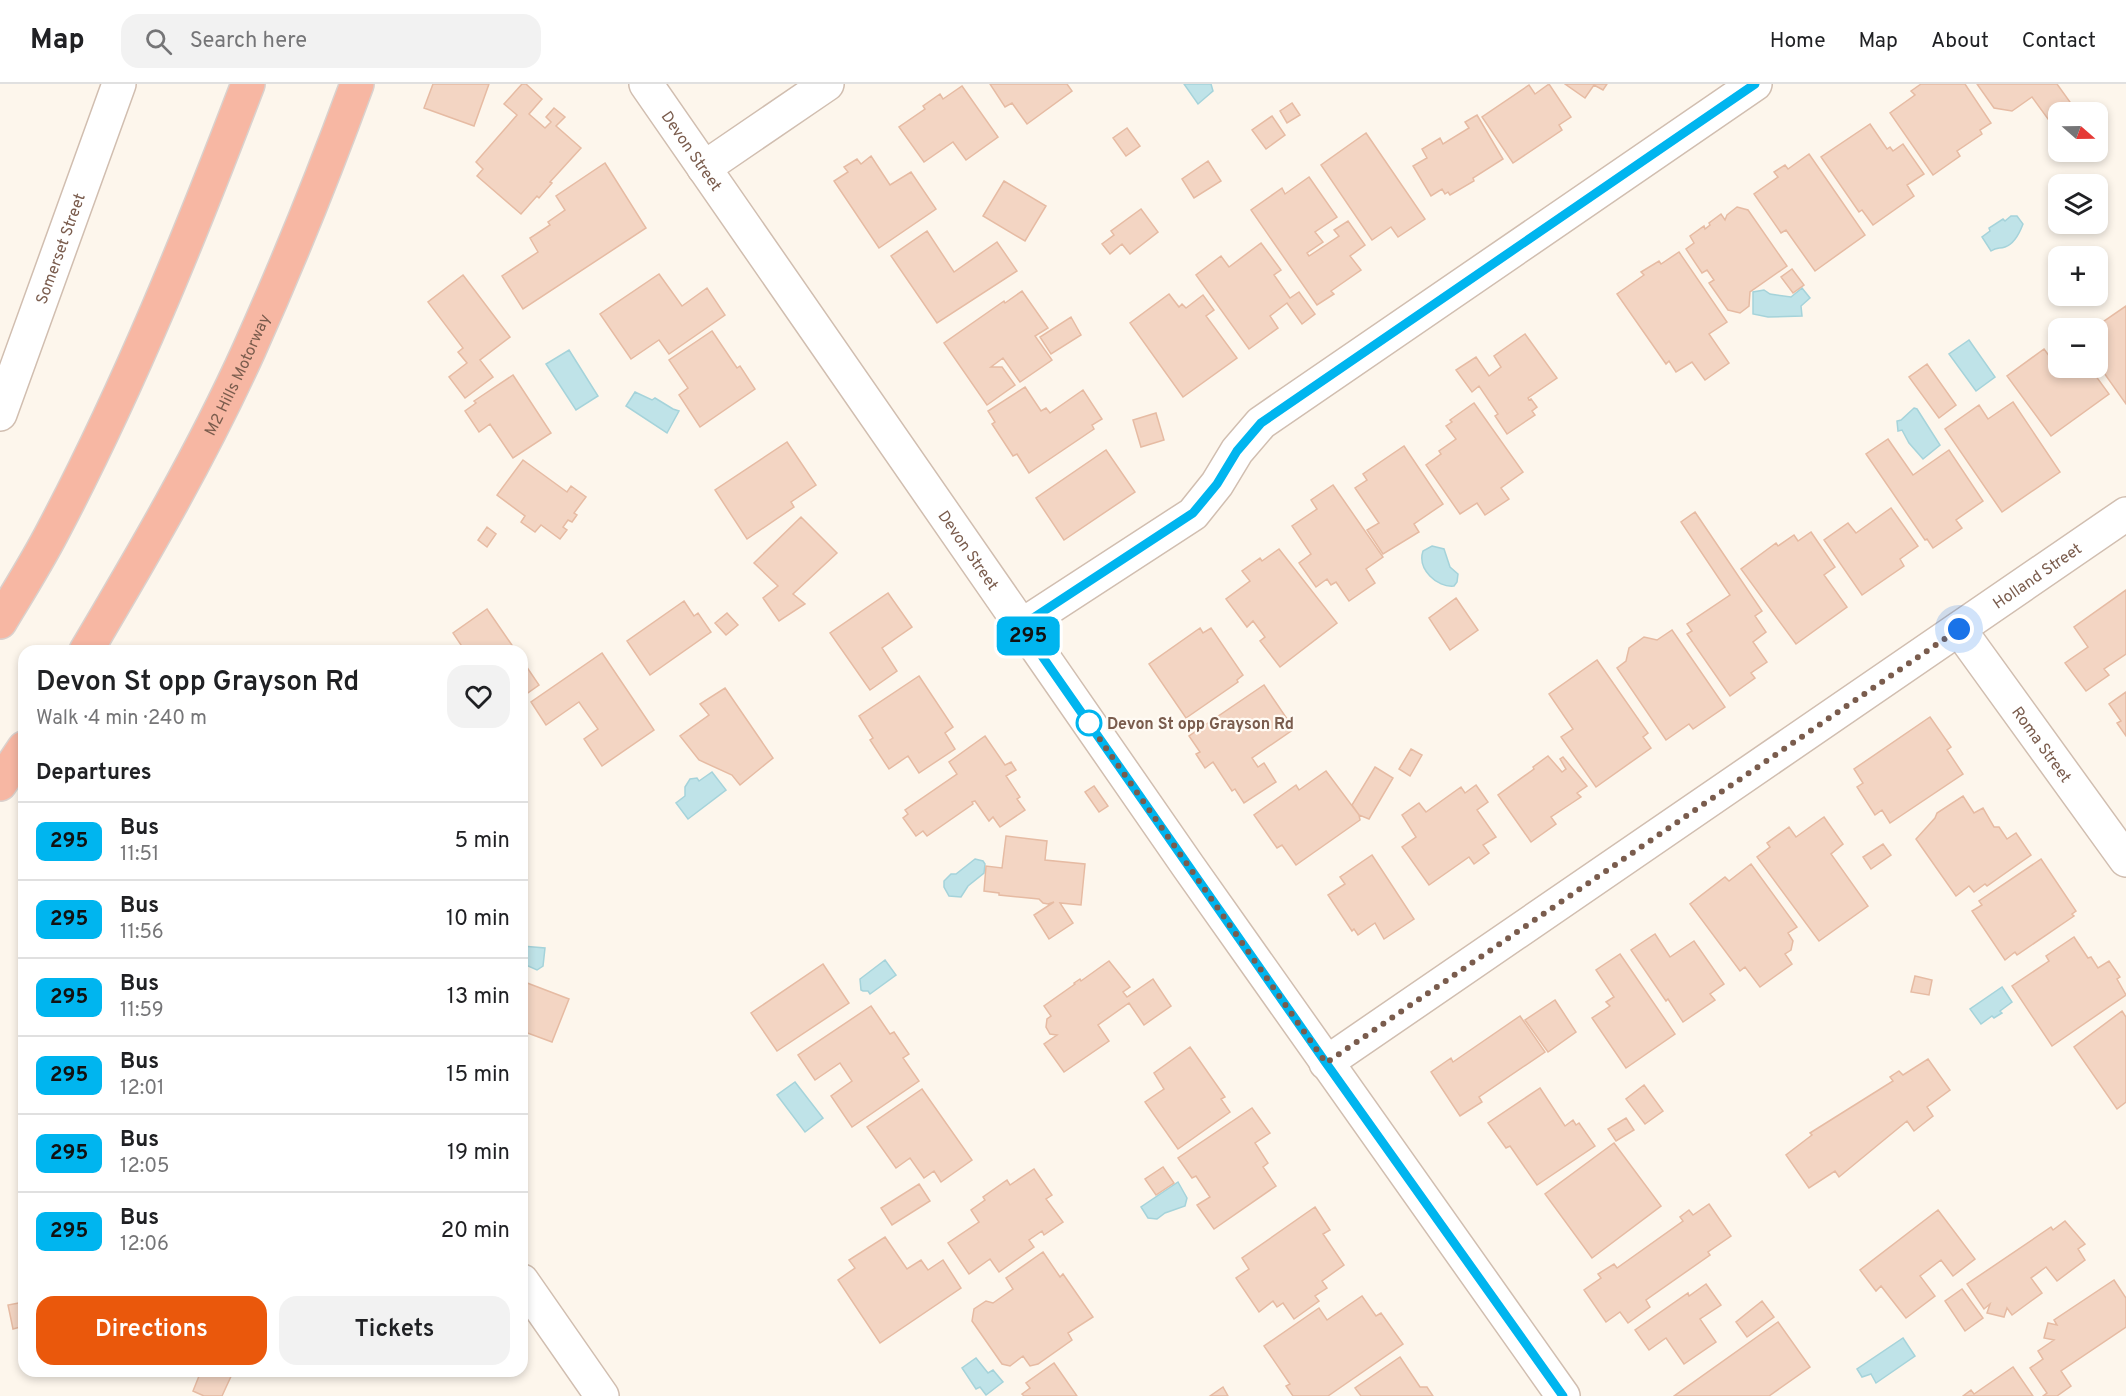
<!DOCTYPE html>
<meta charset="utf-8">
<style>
body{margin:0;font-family:Overpass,sans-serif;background:#f2f2f2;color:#202124;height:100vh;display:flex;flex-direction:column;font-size:22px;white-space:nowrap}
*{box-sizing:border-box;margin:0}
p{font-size:20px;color:#757577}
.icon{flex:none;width:33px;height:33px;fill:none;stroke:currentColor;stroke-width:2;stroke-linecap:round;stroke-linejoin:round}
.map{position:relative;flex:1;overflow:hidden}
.side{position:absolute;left:18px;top:561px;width:510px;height:732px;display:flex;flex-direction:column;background:#fff;border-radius:18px;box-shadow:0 3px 9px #0003}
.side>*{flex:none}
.badge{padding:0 12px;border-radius:9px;font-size:21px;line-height:39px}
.needle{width:39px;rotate:110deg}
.buttons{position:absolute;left:2048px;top:18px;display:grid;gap:12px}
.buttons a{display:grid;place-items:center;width:60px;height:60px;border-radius:12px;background:#fff;box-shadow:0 3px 9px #0003;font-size:30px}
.you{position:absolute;width:30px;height:30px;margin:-15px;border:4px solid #fff;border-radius:50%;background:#1a73e8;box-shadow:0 0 0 9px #1a73e833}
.map>.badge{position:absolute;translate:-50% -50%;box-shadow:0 0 0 3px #fff}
h2{padding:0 18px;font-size:22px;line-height:54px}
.round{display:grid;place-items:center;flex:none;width:63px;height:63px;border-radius:18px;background:#f2f2f2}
.overview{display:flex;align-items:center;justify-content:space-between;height:102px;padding:0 18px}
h1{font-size:28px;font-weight:600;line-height:45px}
.action{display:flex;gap:12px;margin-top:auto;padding:12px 18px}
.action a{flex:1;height:69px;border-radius:18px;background:#ea580c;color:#fff;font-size:24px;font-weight:600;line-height:69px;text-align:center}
.action a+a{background:#f2f2f2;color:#202124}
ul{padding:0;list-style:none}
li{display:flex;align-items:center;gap:18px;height:78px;padding:0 18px;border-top:2px solid #e0e0e0}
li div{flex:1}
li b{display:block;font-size:22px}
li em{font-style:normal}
li .badge{min-width:66px;font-weight:700;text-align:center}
header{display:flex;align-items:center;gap:36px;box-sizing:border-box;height:84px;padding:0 30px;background:#fff;border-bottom:2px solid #e0e0e0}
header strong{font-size:28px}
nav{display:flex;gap:33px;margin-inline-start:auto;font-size:21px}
.search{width:420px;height:54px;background:#f2f2f2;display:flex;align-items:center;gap:15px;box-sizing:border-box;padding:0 21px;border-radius:18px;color:#757577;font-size:22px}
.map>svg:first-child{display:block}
.water{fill:#bfe3e8;stroke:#a5d3da;stroke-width:1.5}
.building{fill:#f3d5c3;stroke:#e6bba3;stroke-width:1.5}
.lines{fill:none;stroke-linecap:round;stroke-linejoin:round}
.minor-casing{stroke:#d1beb0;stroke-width:36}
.highway-casing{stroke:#dad1cd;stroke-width:36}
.minor{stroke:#fff;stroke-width:33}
.highway{stroke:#f7b7a3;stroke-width:33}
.line-casing{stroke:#fff;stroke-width:14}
.line{stroke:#00b5ef;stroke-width:9}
.walk{stroke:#7a5c4d;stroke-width:6;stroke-dasharray:0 10.8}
.stop-dot{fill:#fff;stroke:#00b5ef;stroke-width:3}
.labels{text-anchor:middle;stroke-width:4.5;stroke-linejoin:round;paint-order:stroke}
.street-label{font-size:16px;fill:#7a5c4d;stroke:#fffaf3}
.stop-label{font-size:16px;font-weight:bold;fill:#7a5c4d;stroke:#fffaf3;text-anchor:start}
</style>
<header>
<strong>Map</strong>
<div class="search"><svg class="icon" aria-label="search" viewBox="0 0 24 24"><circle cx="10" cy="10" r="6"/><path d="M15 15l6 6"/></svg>Search here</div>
<nav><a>Home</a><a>Map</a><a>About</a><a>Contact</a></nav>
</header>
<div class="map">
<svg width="2126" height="1312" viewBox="0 0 2126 1312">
<rect width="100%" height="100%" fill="#fdf6ec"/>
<path class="water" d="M1184,0H1211L1213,7L1198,20Z
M2011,132H2017L2023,140C2020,148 2014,160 2005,163C1999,165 1997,163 1991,167L1982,153L1990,147L1989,144L2003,135L2005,137Z
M1802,204L1810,214L1801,222L1802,232L1768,233L1753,230V208L1764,206L1770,210L1791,213Z
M1969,256L1995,293L1976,307L1949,270Z
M569,266L598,312L576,326L546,280Z
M635,308L652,316L655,314L673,325L679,327L667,349L626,322Z
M1914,324L1917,325L1940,361L1923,375L1909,359L1902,346L1898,347L1897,337L1901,336Z
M1432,462L1444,465L1450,483L1458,490L1457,498L1454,502C1437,504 1417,485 1423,467Z
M712,688L726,706L688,735L676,719L685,712V703L690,695L697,694L699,697Z
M975,775L983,777L985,780L984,789L968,802L961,813L949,812L944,803V797L951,790H956Z
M522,862L545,864L543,882L537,886L526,881H522Z
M885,876L896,891L870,910L868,907H863L861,906L860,895Z
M2002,903L2012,918L2000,927L2002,929L1994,934L1992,932L1981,940L1970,925Z
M795,998L823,1034L805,1048L777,1011Z
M1178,1098L1187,1114L1185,1122L1165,1129L1157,1135L1148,1134L1141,1123Z
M1903,1254L1915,1272L1876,1299L1871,1290L1862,1293L1857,1285Z
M976,1274L988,1289L993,1286L1003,1298L986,1311L980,1303L976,1305L962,1284Z"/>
<path class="building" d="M433,0H489L474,42L424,24Z
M522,0H526L542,15L529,30L545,44L551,38L546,33L554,24L565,33L556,42L581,64L550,98L552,99L539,114L537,112L521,130L477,92L483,85L476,78L517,31L504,20Z
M990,0H1067L1072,7L1027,40L1012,19L1005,23Z
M1549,0L1571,33L1559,41L1562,46L1513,79L1482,33L1529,1L1535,10Z
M1565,0H1607L1603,6L1594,1L1585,14Z
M1921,0H1965L1991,39L1980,46L1982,50L1957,67L1960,72L1933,91L1890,29L1915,11L1911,7Z
M1977,0H2057L2070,18L2048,35L2032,13L2012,27L1994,24Z
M962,2L998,53L966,76L953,58L924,78L899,43L925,25L923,22L940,10L943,15Z
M1292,19L1300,31L1287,39L1280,27Z
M1477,31L1503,75L1473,94L1474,97L1450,111L1448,108L1445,110L1442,105L1431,112L1413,82L1427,74L1422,65L1440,54L1443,60L1469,44L1465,38Z
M1272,32L1285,51L1266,65L1252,46Z
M1870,40L1887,65L1890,63L1893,67L1903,60L1924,90L1907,101L1914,112L1873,141L1862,126L1859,128L1821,73Z
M1127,44L1140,62L1126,72L1113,54Z
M1366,49L1425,135L1398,153L1391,143L1372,156L1321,81Z
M1809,70L1865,151L1815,187L1786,146L1781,149L1754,110L1778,93L1774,88L1785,81L1788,85Z
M871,72L890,101L911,88L936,125L879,164L834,97L848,88L844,83L857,75L861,80Z
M1208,77L1221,97L1194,114L1182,95Z
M605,79L646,144L523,225L502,192L538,168L530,154L550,141L548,138L565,126L556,112Z
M1309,93L1337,133L1315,148L1323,158L1307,169L1309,172L1339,152L1334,146L1348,137L1365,161L1350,172L1361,186L1331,207L1334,210L1317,221L1251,126L1282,104L1285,110Z
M1004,97L1046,122L1025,157L983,132Z
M1737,123L1748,126L1787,182L1750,208L1749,222L1740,229L1728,226L1709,199L1714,196L1707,186L1702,189L1686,165L1694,159L1690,152L1704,142L1705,145L1710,141L1709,139L1721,130L1725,136L1727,131Z
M1141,125L1158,148L1130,170L1122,160L1110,170L1102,160L1114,151L1111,147Z
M927,147L954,188L997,158L1017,187L937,239L891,172Z
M1261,159L1281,186L1274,191L1290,214L1299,208L1315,230L1302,240L1287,219L1270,232L1278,244L1249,265L1196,191L1221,172L1229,183Z
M1679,168L1727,238L1709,250L1729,279L1705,296L1692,278L1676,288L1669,277L1666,280L1617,210L1644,191L1641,188L1659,177L1661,180Z
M1792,185L1804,201L1793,209L1781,193Z
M659,190L682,222L707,204L725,231L669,270L659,256L631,275L600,230Z
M463,191L510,253L480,276L493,293L465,314L449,293L467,279L458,268L463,264L428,218Z
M1022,207L1048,244L1035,252L1052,276L1020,298L1003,274L991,283H1002L1015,301L987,321L944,259L1004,217L1005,219Z
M1169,210L1179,223L1182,220L1186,224L1203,211L1214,226L1206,232L1237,274L1183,313L1130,239Z
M2126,222V320L2097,279V244H2094Z
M1071,233L1081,251L1051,270L1040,253Z
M712,247L737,284L740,282L755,305L700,343L679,311L688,304L669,276Z
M1525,250L1557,294L1528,314L1529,316L1531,315L1537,323L1532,327L1535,331L1507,350L1495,332L1498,330L1479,302L1472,308L1456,286L1476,273L1489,292L1501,283L1494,272Z
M2044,265L2058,284H2090L2109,310L2051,352L2007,292Z
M1927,280L1956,321L1939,334L1909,293Z
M513,291L551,349L513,374L490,340L479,348L465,327L476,319L474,317Z
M1025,303L1041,327L1046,324L1050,329L1083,306L1102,335L1092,341L1094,345L1029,389L1017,370L1013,372L992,340L995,338L988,327Z
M2013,318L2060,388L2002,428L1945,345L1979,321L1988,335Z
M1474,319L1523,388L1501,404L1509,415L1485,431L1477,419L1460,430L1426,381L1441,370L1439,367L1456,355L1446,342L1452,338L1450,336Z
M1156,329L1164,356L1141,363L1133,336Z
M1888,355L1913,391L1949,366L1983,417L1956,436L1962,444L1933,464L1927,455L1925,456L1866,370Z
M787,358L816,401L791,418L794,423L747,455L715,406Z
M1404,362L1443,420L1414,440L1419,448L1383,470L1367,446L1379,439L1355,404L1367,396L1363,390Z
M1106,366L1135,408L1064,456L1036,414Z
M523,376L567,408L571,402L586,413L574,429L577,431L572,438L568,436L563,443L567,446L560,455L541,441L535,448L521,438L525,432L497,411Z
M1333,401L1383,473L1366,485L1375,499L1349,517L1336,498L1331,501L1327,495L1316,503L1299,479L1311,470L1292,442L1317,425L1311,416Z
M1891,424L1918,462L1900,475L1904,482L1862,511L1824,456L1848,439L1856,449Z
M1695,428L1762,527L1755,532L1766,548L1753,558L1767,578L1751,589L1755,594L1730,612L1687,550L1692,547L1687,540L1730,511L1681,438Z
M801,433L837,469L793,510L805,520L779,537L763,514L778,502L754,479Z
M487,443L496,450L487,463L478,456Z
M1811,448L1835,483L1824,491L1847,523L1796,560L1741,485L1776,459L1778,462L1794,451L1798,457Z
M1279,465L1337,539L1280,583L1260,557L1265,553L1253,537L1247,543L1226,515L1250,497L1242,487L1260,474L1262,477Z
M2126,506V570L2104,585L2109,591L2086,607L2065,579L2088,563L2074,543Z
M888,509L912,543L882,564L897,587L870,606L830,549Z
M1456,514L1478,546L1450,566L1429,534Z
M684,517L694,532L698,529L711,548L650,591L627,557Z
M487,525L516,567H465L453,549Z
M727,529L738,541L726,551L715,539Z
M1200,544L1203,549L1211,544L1243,591L1237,596L1238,598L1186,634L1149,580Z
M1672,546L1725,623L1693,645L1689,640L1666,656L1617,584L1626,577L1629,564L1644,553L1657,556Z
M602,569L654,646L602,682L584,655L598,645L579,618L546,641L531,618Z
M522,576L539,601L522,613Z
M1597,576L1648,649L1643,653L1651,664L1596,703L1561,653L1573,645L1549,610Z
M919,592L953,643L945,649L955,665L919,689L908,672L889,685L870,656L873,654L859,632Z
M1264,601L1294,645L1252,674L1258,683L1264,679L1276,698L1244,719L1235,705L1232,707L1213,678L1205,684L1196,670L1200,668L1189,652Z
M725,604L773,674L740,701L732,691L699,676L680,652L709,631L700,620Z
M2126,608V652L2117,639L2121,637L2109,620Z
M1930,633L1951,663L1947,666L1963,690L1890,739L1882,726L1875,731L1857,703L1863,699L1854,685Z
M985,652L1005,681L1011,678L1016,686L1006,692L1020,713L1017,715L1025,726L1000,743L993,733L989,737L975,717L972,718L973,720L927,752L923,747L916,752L903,734L908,730L905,726L957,690L949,678Z
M1411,665L1422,671L1410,692L1399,685Z
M1548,672L1562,688L1566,685L1560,675L1563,673L1587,702L1577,709L1581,713L1551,733L1556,740L1531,758L1498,711L1534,685L1533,683Z
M1375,683L1393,694L1369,735L1359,731L1352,721Z
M1326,687L1359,731L1360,736L1296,781L1282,761L1277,764L1254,731L1296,701L1299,706Z
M1476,701L1488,718L1477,726L1496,753L1483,761L1489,769L1474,780L1469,773L1429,801L1402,763L1416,753L1402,731L1419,719L1426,728L1461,703L1465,709Z
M1094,702L1108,722L1099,728L1085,708Z
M1963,712L1974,729L1983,724L1994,743H1999L2007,755L2016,749L2031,771L1987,802L1985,800L1974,808L1969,802L1956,812L1916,755L1935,734L1937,729Z
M1824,733L1843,760L1831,770L1868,822L1819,857L1757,773L1770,763L1767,759L1789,743L1796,753Z
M1006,752L1047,757L1045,776L1085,780L1081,821L1060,819L1073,839L1049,855L1034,831L1054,818L1048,820L1043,819L1039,815L999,811V809L984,807L986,782L1002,784Z
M1883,760L1891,771L1871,785L1863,773Z
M1372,771L1414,835L1384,855L1375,839L1358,851L1354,845L1352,847L1328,811L1345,800L1340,793Z
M2041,775L2076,827L2072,830L2074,832L2017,871L2015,868L2005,876L1972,827L1982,821L1979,817Z
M1751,780L1797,843L1788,849L1793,857L1791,866L1785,870L1792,880L1760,903L1745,883L1740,887L1690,820L1725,793L1729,797Z
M1655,850L1670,873L1694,857L1724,900L1710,910L1715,916L1683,938L1668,915L1666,917L1631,866Z
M2074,853L2088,874L2091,873L2098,884L2109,877L2120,893L2117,895L2126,911L2052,962L2012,902L2049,877L2046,872Z
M1620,870L1675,950L1626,984L1592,934L1610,922L1606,918L1614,913L1596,886Z
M1109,877L1130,903L1123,908L1127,913L1153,895L1171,922L1144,941L1129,919L1098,941L1109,957L1064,988L1044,960L1057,951L1050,950L1046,943L1047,935L1051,932L1044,922L1075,900L1074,899L1080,895L1081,897Z
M823,880L849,919L777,967L751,929Z
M1915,892L1932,896L1929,911L1911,908Z
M522,897L569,915L552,958L522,947Z
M1555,916L1576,948L1548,968L1525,936Z
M871,922L890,950L894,948L909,970L903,974L919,997L852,1043L831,1012L852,997L840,979L815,996L798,971Z
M2122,927L2126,933V1018L2117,1025L2074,963Z
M1520,932L1545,968L1479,1013L1482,1018L1460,1032L1431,988L1451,974L1453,978Z
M1190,963L1225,1013L1221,1015L1230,1028L1178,1065L1145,1018L1164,1005L1154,989Z
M1928,975L1950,1006L1927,1023L1933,1032L1914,1047L1907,1037L1839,1093L1835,1087L1809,1104L1786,1071L1812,1051L1810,1049L1893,997L1890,993L1899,987L1903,991Z
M1644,1001L1663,1027L1645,1040L1626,1015Z
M1540,1004L1565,1042L1573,1036L1576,1041L1579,1039L1595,1062L1537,1101L1510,1062L1506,1064L1488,1039Z
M922,1005L972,1076L941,1098L934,1087L924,1094L910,1074L896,1084L867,1043Z
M1252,1024L1270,1049L1255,1059L1268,1079L1263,1083L1276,1102L1214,1145L1197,1121L1210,1113L1196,1092L1192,1094L1178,1074Z
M1626,1034L1634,1046L1616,1057L1608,1045Z
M1614,1059L1661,1122L1592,1174L1545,1110Z
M1163,1083L1174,1099L1156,1111L1145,1095Z
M1034,1085L1052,1111L1046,1115L1063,1138L1044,1151L1042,1147L1029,1156L1034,1163L999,1188L990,1175L969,1190L948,1159L979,1138L971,1126L985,1116L983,1113L1007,1096L1010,1101Z
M919,1100L930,1117L892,1141L881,1124Z
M1709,1120L1731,1152L1708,1168L1710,1171L1646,1216L1650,1223L1628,1239L1620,1228L1606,1238L1584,1206L1601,1194L1598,1190L1614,1180L1617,1184L1683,1137L1680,1133L1689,1126L1693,1131Z
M1315,1123L1330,1146L1323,1150L1344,1181L1322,1197L1327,1204L1315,1212L1319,1217L1294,1235L1283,1219L1277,1223L1273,1217L1259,1228L1236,1194L1249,1185L1242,1174Z
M1938,1126L1975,1175L1953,1192L1941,1176L1920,1192L1935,1212L1906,1234L1881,1202L1876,1207L1860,1186Z
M2065,1137L2085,1160L2078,1165L2085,1176L2057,1197L2046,1183L2031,1194L2042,1209L2012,1231L2007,1224L2004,1233L1987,1229L1990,1220L1984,1225L1967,1200L2051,1143L2053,1146Z
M885,1153L907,1185L921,1176L928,1186L943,1176L961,1204L880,1259L838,1196L855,1184L849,1176Z
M1043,1168L1060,1193L1063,1190L1093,1233L1068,1249L1072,1256L1038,1280L1030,1282L1023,1272L1010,1282L1002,1280L972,1237L974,1225L986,1217L993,1219L1013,1205L1006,1194Z
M2114,1196L2126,1214V1243L2061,1287L2071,1302L2057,1312H2043L2047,1309L2030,1284L2043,1275L2038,1267L2054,1256L2044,1254L2048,1239L2057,1241L2054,1236Z
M1706,1200L1721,1221L1700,1235L1716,1258L1684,1280L1666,1254L1649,1266L1635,1246L1688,1209L1689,1212Z
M1962,1205L1983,1234L1965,1247L1945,1217Z
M1362,1212L1376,1232L1381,1229L1403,1260L1328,1312H1293L1286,1302L1290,1300L1264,1262L1319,1224L1327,1236Z
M1762,1217L1774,1233L1747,1253L1736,1238Z
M24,1218V1242L13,1245L8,1221Z
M1778,1238L1810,1283L1769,1312H1674Z
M1400,1273L1420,1303H1427L1433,1312H1361L1355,1304Z
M1054,1279L1077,1312H1024L1022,1310L1030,1304L1026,1299Z
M2013,1283L2033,1312H1963L1971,1306L1974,1310Z
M201,1287L233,1288L222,1312H204L193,1307Z
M1223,1303L1228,1312H1210Z"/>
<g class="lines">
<defs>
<g id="minor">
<path id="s1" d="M646,0L1188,782L1563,1312"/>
<path d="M704,84L827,0"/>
<path id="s2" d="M0,330L119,0"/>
<path d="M1021,542L1193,430L1217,400L1237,367L1261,339L1755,0"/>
<path id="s3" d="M1959,545L2126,776"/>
<path id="s4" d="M1326,979L2126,430"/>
<path d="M522,1197L602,1312"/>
</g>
<g id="highway">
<path d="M0,538C18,508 37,478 53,447C129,303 190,152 248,0"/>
<path id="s5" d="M86,567C144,469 202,370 249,266C288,179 324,90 357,0"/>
<path d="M0,700L24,664"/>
</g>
</defs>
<use href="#minor" class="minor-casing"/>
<use href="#highway" class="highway-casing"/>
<use href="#minor" class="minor"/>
<use href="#highway" class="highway"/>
</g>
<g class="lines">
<defs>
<path id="line" d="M1563,1312L1326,979L1021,542L1193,429L1217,400L1237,367L1261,339L1755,0"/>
</defs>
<use href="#line" class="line-casing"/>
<use href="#line" class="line"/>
<path class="walk" d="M1089,639L1085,634L1326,979L1959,545"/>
</g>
<circle class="stop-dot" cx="1089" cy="639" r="12"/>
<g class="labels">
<g class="street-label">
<text dy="6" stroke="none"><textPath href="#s1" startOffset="81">Devon Street</textPath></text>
<text dy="6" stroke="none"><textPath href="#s2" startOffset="176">Somerset Street</textPath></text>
<text dy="6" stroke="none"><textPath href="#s5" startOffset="315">M2 Hills Motorway</textPath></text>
<text dy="6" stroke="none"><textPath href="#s1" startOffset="567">Devon Street</textPath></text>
<text dy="6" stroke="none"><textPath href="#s4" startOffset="862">Holland Street</textPath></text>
<text dy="6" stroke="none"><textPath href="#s3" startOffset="142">Roma Street</textPath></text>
</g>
<g class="stop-label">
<text x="1107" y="645">Devon St opp Grayson Rd</text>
</g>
</g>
</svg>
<div class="buttons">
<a><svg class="needle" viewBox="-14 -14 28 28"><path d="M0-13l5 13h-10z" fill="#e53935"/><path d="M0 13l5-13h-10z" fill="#757577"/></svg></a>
<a><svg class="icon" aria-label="layers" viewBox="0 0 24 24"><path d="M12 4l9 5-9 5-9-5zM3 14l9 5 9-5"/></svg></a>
<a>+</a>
<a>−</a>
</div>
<div class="you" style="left:1959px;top:545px"></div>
<b class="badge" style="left:1028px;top:552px;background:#00b5ef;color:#111">295</b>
<section class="side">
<div class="overview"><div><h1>Devon St opp Grayson Rd</h1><p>Walk · 4 min · 240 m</p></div><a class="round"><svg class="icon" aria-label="heart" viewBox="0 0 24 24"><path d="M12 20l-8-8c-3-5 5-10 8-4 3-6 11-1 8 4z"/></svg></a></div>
<h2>Departures</h2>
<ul>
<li><span class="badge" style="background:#00b5ef;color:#111">295</span><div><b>Bus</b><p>11:51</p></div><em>5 min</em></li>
<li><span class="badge" style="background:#00b5ef;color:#111">295</span><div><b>Bus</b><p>11:56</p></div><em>10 min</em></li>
<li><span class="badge" style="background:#00b5ef;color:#111">295</span><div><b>Bus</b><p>11:59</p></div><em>13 min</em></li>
<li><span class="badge" style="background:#00b5ef;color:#111">295</span><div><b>Bus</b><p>12:01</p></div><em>15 min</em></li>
<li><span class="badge" style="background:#00b5ef;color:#111">295</span><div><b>Bus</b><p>12:05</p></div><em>19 min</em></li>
<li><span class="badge" style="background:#00b5ef;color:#111">295</span><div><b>Bus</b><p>12:06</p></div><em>20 min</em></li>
</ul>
<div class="action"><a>Directions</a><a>Tickets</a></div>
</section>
</div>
